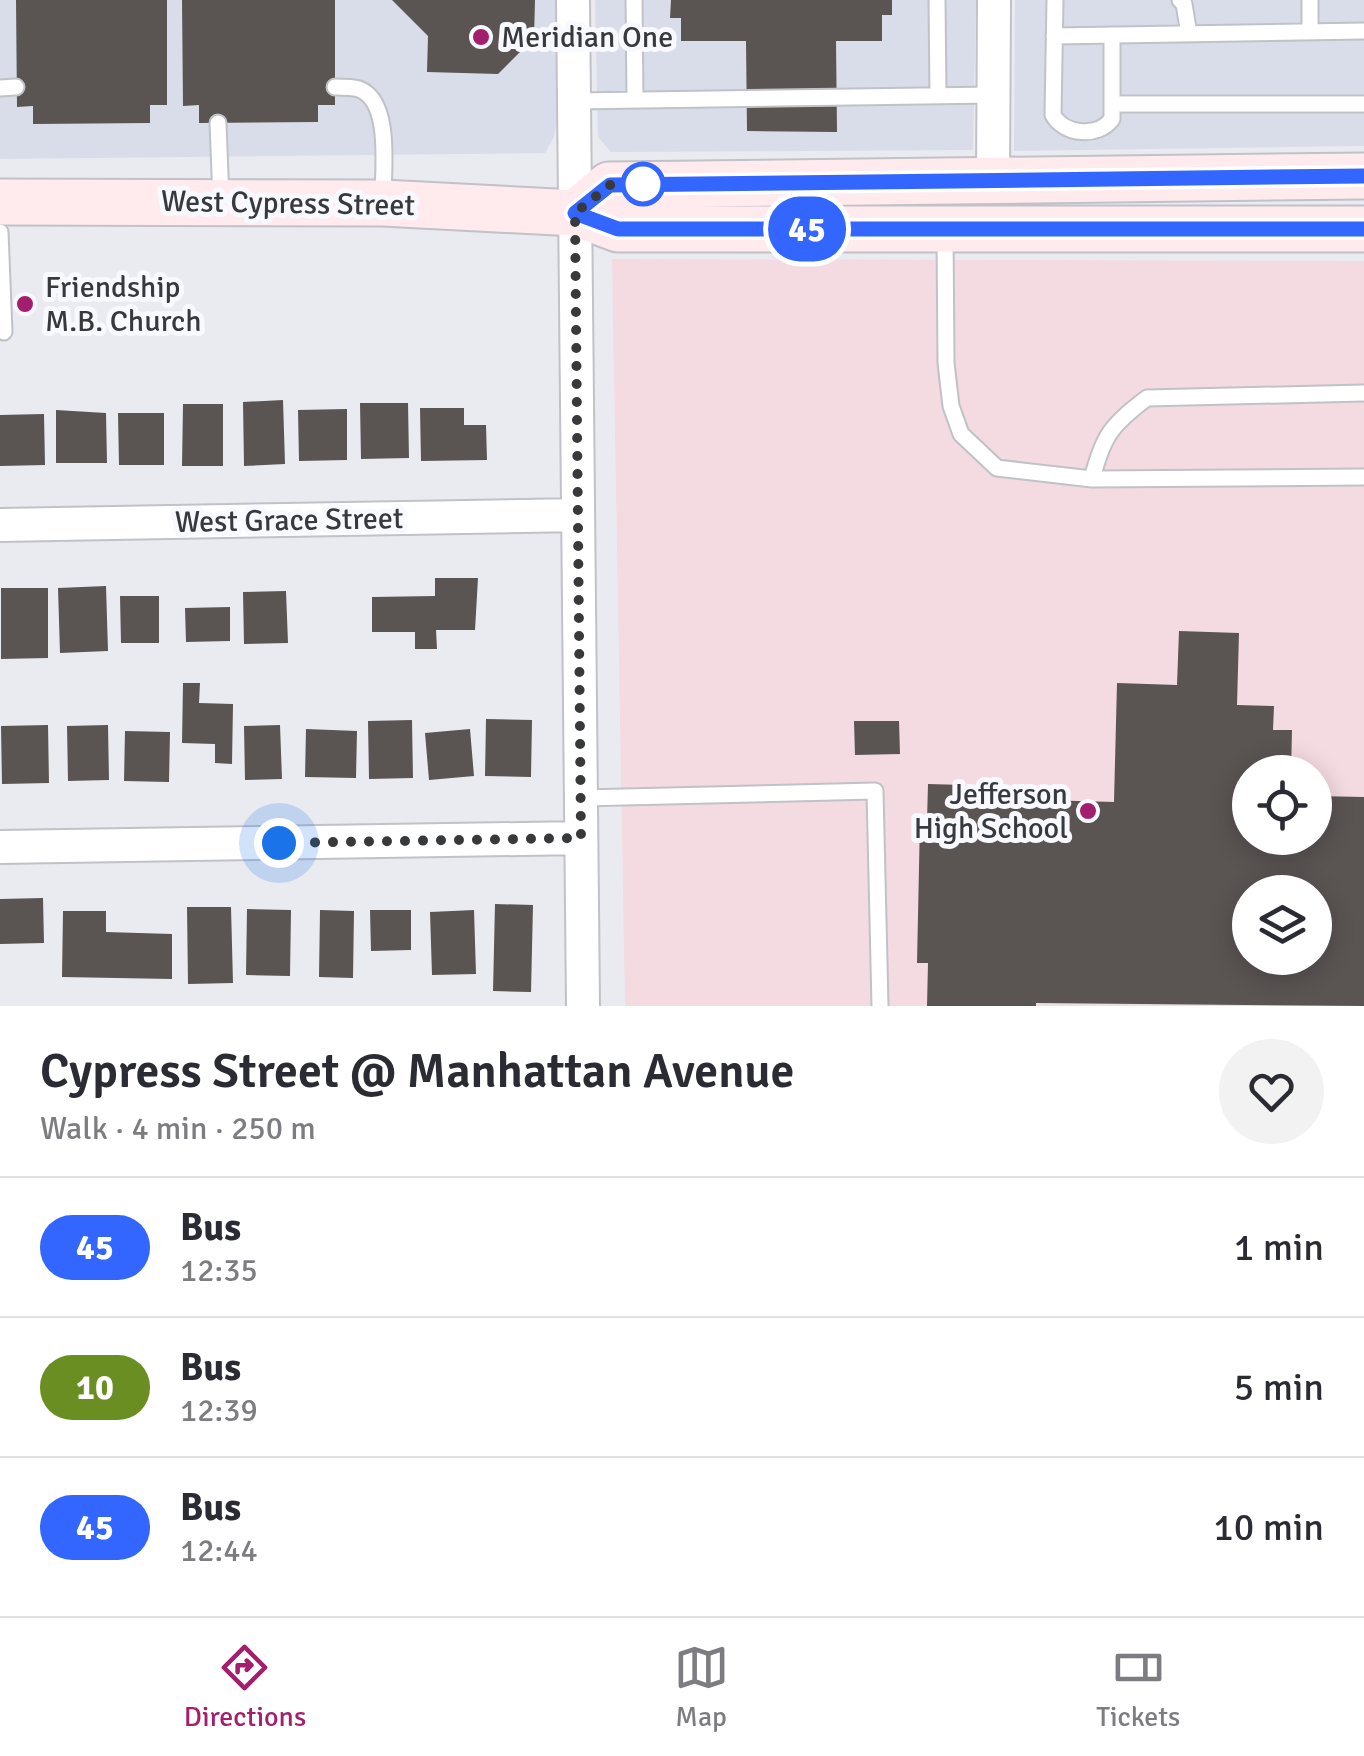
<!DOCTYPE html>
<meta charset="utf-8">
<style>
body{margin:0;font-family:Signika,sans-serif;background:#f2f2f3;color:#2b2b33;height:100vh;display:flex;flex-direction:column;font-size:38px;white-space:nowrap}
*{box-sizing:border-box;margin:0}
p{font-size:32px;color:#7c7c81}
.icon{flex:none;width:55px;height:55px;fill:none;stroke:currentColor;stroke-width:2;stroke-linecap:round;stroke-linejoin:round}
.map{position:relative;height:1006px;overflow:hidden}
.sheet{display:flex;flex-direction:column;background:#fff;flex:1}
.sheet>*{flex:none}
.badge{padding:0 20px;border-radius:32px;font-size:35px;line-height:65px}
.controls{position:absolute;left:1232px;top:755px;display:grid;gap:20px}
.controls a{display:grid;place-items:center;width:100px;height:100px;border-radius:50%;background:#fff;box-shadow:0 5px 25px #0003;font-size:50px}
.you{position:absolute;width:50px;height:50px;margin:-25px;border:8px solid #fff;border-radius:50%;background:#1a73e8;box-shadow:0 0 0 15px #1a73e833}
.map>.badge{position:absolute;translate:-50% -50%;box-shadow:0 0 0 5px #fff}
.round{display:grid;place-items:center;flex:none;width:105px;height:105px;border-radius:52px;background:#f2f2f3}
.overview{display:flex;align-items:center;justify-content:space-between;height:170px;padding:0 40px}
h1{font-size:48px;font-weight:600;line-height:75px}
ul{padding:0;list-style:none}
li{display:flex;align-items:center;gap:30px;height:140px;padding:0 40px;border-top:2px solid #e1e1e2}
li div{flex:1}
li b{display:block;font-size:38px}
li em{font-style:normal}
li .badge{min-width:110px;font-weight:700;text-align:center}
.tab-bar{display:flex;justify-content:space-around;align-items:center;height:140px;border-top:2px solid #e1e1e2;background:#fff;font-size:28px;color:#7c7c81}
.tab-bar a{display:grid;justify-items:center;gap:5px}
.tab-bar .on{color:#a31f6d}
.map>svg:first-child{display:block}
.built{fill:#d9dde9}
.education{fill:#f4dae1;fill-rule:evenodd}
.building{fill:#5a5453;fill-rule:evenodd}
.lines{fill:none;stroke-linecap:round;stroke-linejoin:round}
.lane-casing{stroke:#c0c2c7;stroke-width:19}
.street-casing{stroke:#c0c2c7;stroke-width:36}
.secondary-casing{stroke:#c0c2c7;stroke-width:49}
.lane{stroke:#fff;stroke-width:15}
.street{stroke:#fff;stroke-width:32}
.secondary{stroke:#ffeaee;stroke-width:45}
.line-casing{stroke:#fff;stroke-width:22}
.line{stroke:#36f;stroke-width:15}
.walk{stroke:#38393b;stroke-width:10;stroke-dasharray:0 18}
.poi-dot{fill:#a31f6d;stroke:#f7f9fe;stroke-width:4}
.stop-dot{fill:#fff;stroke:#36f;stroke-width:5}
.labels{text-anchor:middle;stroke-width:10;stroke-linejoin:round;paint-order:stroke}
.poi-label{font-size:30px;fill:#38393b;stroke:#f7f9fe;text-anchor:start}
.street-label{font-size:30px;fill:#38393b;stroke:#f7f9fe}
</style>
<div class="map">
<svg width="1364" height="1006" viewBox="0 0 1364 1006">
<rect width="100%" height="100%" fill="#eaebf1"/>
<path class="built" d="M0,0H562L563,93L554,137L545,153L0,159Z
M595,0H976L973,150L611,152L598,137Z
M1015,0H1364V146L1014,151Z"/>
<path class="education" d="M612,259L1364,261V1006H625ZM1250,772H1315V838H1250ZM1250,892H1315V958H1250Z"/>
<path class="building" d="M16,0H167V105H150V123L33,124V106L17,107Z
M182,0H335V105H318V122L199,123V105L183,106Z
M392,0H535L534,38L498,74L427,72L428,36Z
M671,0H892V15H882V41H836L837,132L747,131L746,41H681V18H670Z
M283,400L285,464L244,466L243,402Z
M360,403H408L409,458L361,459Z
M183,404H223V466H182Z
M420,408H464V425H486L487,460L421,461Z
M347,409V460L299,461L298,410Z
M56,410L106,413L107,463H56Z
M118,413H164V465H119Z
M44,414L45,465L0,466V415Z
M435,578H478L475,630H436L437,649H415V632H372V597L435,596Z
M106,586L108,651L60,653L58,588Z
M1,588H48V658L1,659Z
M286,591L288,643L244,644L243,592Z
M120,596H159V643H121Z
M230,607V641L186,642L185,608Z
M1179,631L1239,633L1237,705L1274,706L1273,730H1292L1291,772H1250V838H1315V796L1364,797V1006L1036,1003V1006H927L928,963H917L920,820L927,821L928,784L1041,787V800L1114,802L1117,683L1177,685ZM1250,892H1315V958H1250Z
M183,683H200L199,703L233,704L232,764L215,763V744L182,743Z
M486,719L532,720L531,777L485,776Z
M412,720L413,778L369,779L368,721Z
M854,721H899L900,754L855,755Z
M48,725L49,783L2,784L1,726Z
M108,725L109,780L68,781L67,726Z
M280,725L282,779L245,780L244,726Z
M306,729L357,731L356,778L305,777Z
M470,729L474,776L429,780L425,733Z
M125,731L170,732L169,782L124,781Z
M43,898L44,943L0,944V899Z
M495,904L533,905L531,992L493,991Z
M187,907H231L233,983L188,984Z
M247,909L291,910L290,976L246,975Z
M320,910L354,911L353,978L319,977Z
M370,910H411V950L371,951Z
M474,910L476,974L432,975L430,912Z
M63,911H106V932L172,934V979L62,977Z"/>
<g class="lines">
<defs>
<path id="lane" d="M634,0L635,100
M937,0L938,95
M1055,0L1053,115C1064,135 1098,138 1112,119V35
M1180,0L1184,4L1189,34
M1310,32V0
M1054,36L1364,31
M335,87C342,87 352,87 359,89C392,101 383,170 383,199
M0,88L16,87
M574,101L994,95
M1113,104H1364
M218,123L221,199
M0,232L4,332
M945,232L946,363L951,406L961,434L997,468L1092,479L1364,477
M1092,479C1103,436 1111,425 1147,398L1364,393
M581,798L875,791L880,1006"/>
<path id="street" d="M573,0L583,1006
M993,179L994,0
M0,525L578,515
M0,847L581,838"/>
<path id="secondary" d="M0,202L383,203L575,213L618,229H1364
M575,213L609,185L1364,176"/>
</defs>
<use href="#lane" class="lane-casing"/>
<use href="#street" class="street-casing"/>
<use href="#secondary" class="secondary-casing"/>
<use href="#lane" class="lane"/>
<use href="#street" class="street"/>
<use href="#secondary" class="secondary"/>
</g>
<g class="lines">
<defs>
<path id="line" d="M1364,176L610,185L575,213L618,229H1364"/>
</defs>
<use href="#line" class="line-casing"/>
<use href="#line" class="line"/>
<path class="walk" d="M279,843L581,838L575,213L610,185L643,184"/>
</g>
<g class="poi-dot">
<circle cx="481" cy="37" r="10"/>
<circle cx="25" cy="304" r="10"/>
<circle cx="1088" cy="811" r="10"/>
</g>
<circle class="stop-dot" cx="643" cy="184" r="20"/>
<g class="labels">
<g class="poi-label">
<text x="501" y="47">Meridian One</text>
<text x="45" y="297">Friendship<tspan x="45" dy="34">M.B. Church</tspan></text>
<text x="1068" y="804" text-anchor="end">Jefferson<tspan x="1068" dy="34">High School</tspan></text>
</g>
<g class="street-label">
<text transform="translate(288 203) rotate(1)" y="10">West Cypress Street</text>
<text transform="translate(289 520) rotate(-1)" y="10">West Grace Street</text>
</g>
</g>
</svg>
<div class="controls">
<a><svg class="icon" aria-label="locate" viewBox="0 0 24 24"><circle cx="12" cy="12" r="6"/><path d="M12 2v4M12 18v4M2 12h4M18 12h4"/></svg></a>
<a><svg class="icon" aria-label="layers" viewBox="0 0 24 24"><path d="M12 4l9 5-9 5-9-5zM3 14l9 5 9-5"/></svg></a>
</div>
<div class="you" style="left:279px;top:843px"></div>
<b class="badge" style="left:807px;top:229px;background:#36f;color:#fff">45</b>
</div>
<section class="sheet">
<div class="overview"><div><h1>Cypress Street @ Manhattan Avenue</h1><p>Walk · 4 min · 250 m</p></div><a class="round"><svg class="icon" aria-label="heart" viewBox="0 0 24 24"><path d="M12 20l-8-8c-3-5 5-10 8-4 3-6 11-1 8 4z"/></svg></a></div>
<ul>
<li><span class="badge" style="background:#36f;color:#fff">45</span><div><b>Bus</b><p>12:35</p></div><em>1 min</em></li>
<li><span class="badge" style="background:#6b8e23;color:#fff">10</span><div><b>Bus</b><p>12:39</p></div><em>5 min</em></li>
<li><span class="badge" style="background:#36f;color:#fff">45</span><div><b>Bus</b><p>12:44</p></div><em>10 min</em></li>
</ul>
</section>
<nav class="tab-bar">
<a class="on"><svg class="icon" aria-label="directions" viewBox="0 0 24 24"><path d="M12 3l9 9-9 9-9-9zM9 14v-3h6M13 9l2 2-2 2"/></svg>Directions</a>
<a><svg class="icon" aria-label="map" viewBox="0 0 24 24"><path d="M3 6l6-2 6 2 6-2v14l-6 2-6-2-6 2zM9 4v14M15 6v14"/></svg>Map</a>
<a><svg class="icon" aria-label="tickets" viewBox="0 0 24 24"><path d="M3 7h18v10H3zM15 7v10"/></svg>Tickets</a>
</nav>
